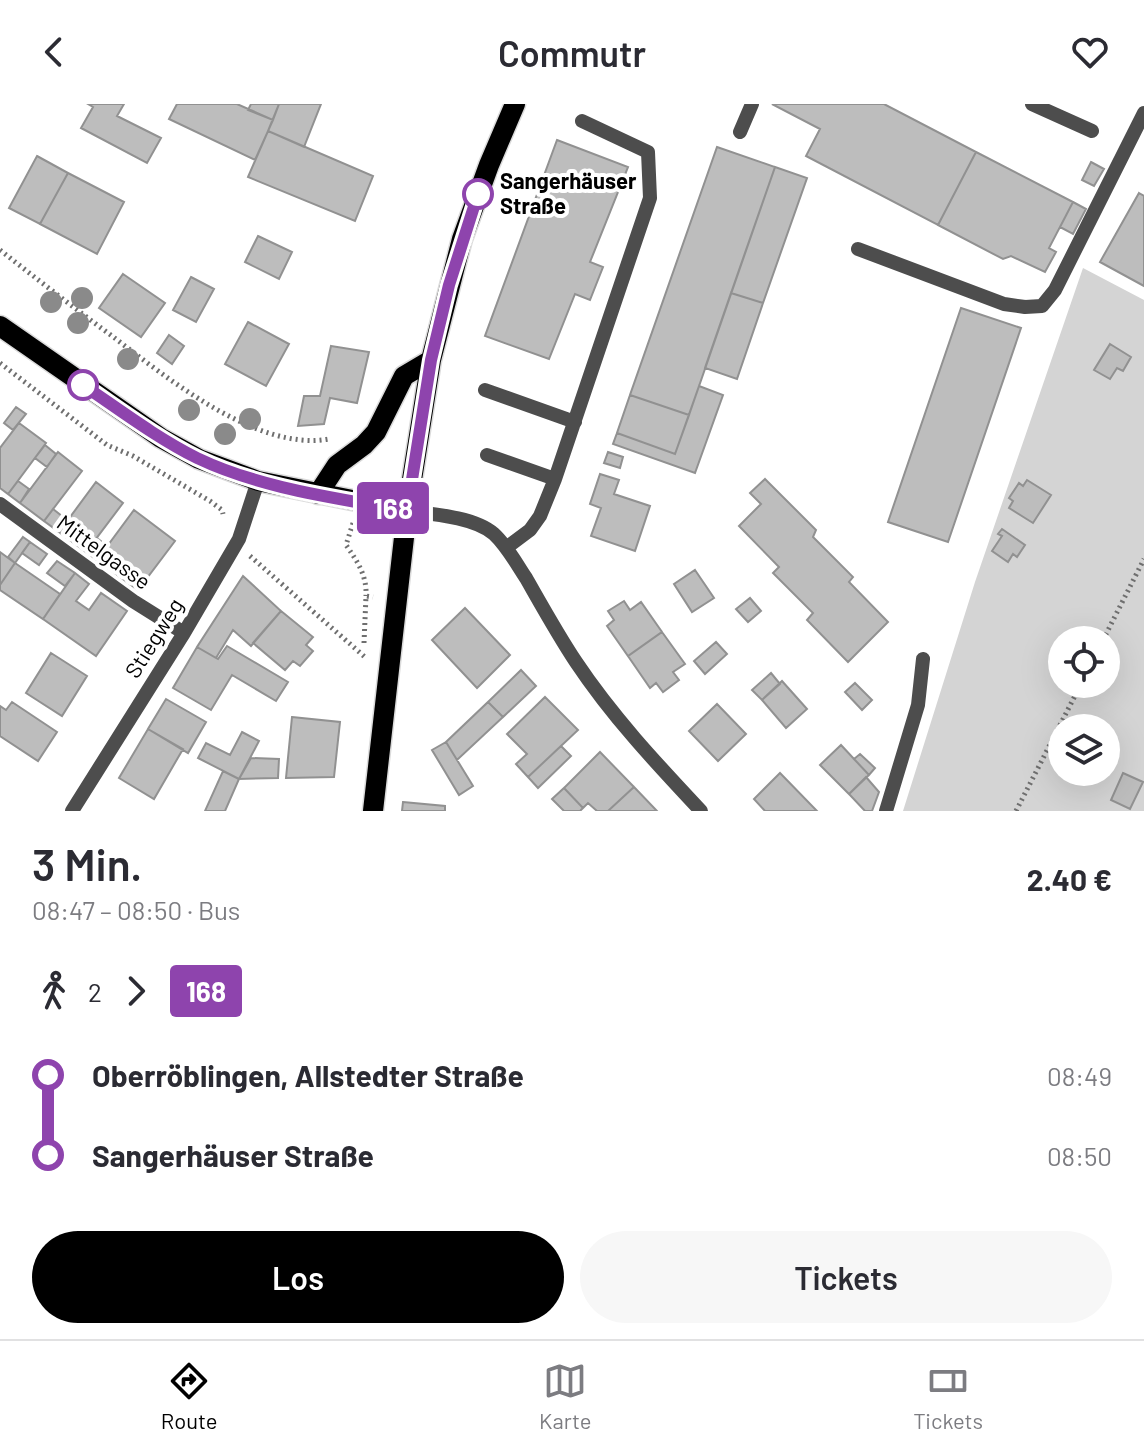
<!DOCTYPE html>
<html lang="de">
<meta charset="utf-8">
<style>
body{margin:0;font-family:Barlow,sans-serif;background:#f7f7f7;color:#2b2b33;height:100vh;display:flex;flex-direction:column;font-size:30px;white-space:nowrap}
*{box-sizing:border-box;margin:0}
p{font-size:26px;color:#7c7c81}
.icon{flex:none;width:44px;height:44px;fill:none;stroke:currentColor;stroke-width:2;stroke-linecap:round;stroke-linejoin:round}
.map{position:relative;height:707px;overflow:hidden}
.sheet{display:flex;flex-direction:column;background:#fff;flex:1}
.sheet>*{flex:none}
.badge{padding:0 16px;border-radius:6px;font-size:28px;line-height:52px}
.controls{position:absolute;left:1048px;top:522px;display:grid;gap:16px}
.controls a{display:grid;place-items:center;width:72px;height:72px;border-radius:50%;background:#fff;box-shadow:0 8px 32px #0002;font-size:40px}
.map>.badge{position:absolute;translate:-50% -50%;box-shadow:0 0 0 4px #fff}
.legs{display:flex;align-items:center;gap:12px;height:88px;padding:0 32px;font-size:26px}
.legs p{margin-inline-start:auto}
.headline{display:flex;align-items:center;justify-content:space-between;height:136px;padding:0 32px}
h1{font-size:44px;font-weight:600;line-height:60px}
.button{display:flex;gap:16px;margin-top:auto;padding:16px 32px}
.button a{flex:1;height:92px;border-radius:48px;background:#000;color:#fff;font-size:32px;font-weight:600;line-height:92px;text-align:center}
.button a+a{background:#f7f7f7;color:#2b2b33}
ul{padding:0 32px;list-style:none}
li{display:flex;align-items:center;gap:28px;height:80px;font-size:30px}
li i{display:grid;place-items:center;width:12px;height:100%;margin:0 10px;background:currentColor}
li i::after{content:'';width:20px;height:20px;margin:-10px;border:6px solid;border-radius:50%;background:#fff}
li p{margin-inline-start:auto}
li:first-child i{background:linear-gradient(#0000 50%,currentColor 0)}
li:last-child i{background:linear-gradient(currentColor 50%,#0000 0)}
header{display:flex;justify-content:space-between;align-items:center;height:104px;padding:0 32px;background:#fff;font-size:36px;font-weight:600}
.dock{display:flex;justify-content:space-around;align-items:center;height:112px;border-top:2px solid #e1e1e2;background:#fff;font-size:22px;color:#7c7c81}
.dock a{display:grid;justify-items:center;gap:4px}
.dock .current{color:#000}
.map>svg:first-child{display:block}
.green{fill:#d4d4d4;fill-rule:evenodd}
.building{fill:#bdbdbd;stroke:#919191;stroke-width:2}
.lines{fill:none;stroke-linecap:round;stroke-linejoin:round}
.major-casing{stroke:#dbdbdb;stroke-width:23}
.path{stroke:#6f6f6f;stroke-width:5;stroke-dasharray:2 4;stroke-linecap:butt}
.minor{stroke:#4d4d4d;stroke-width:14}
.major{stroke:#000;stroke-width:20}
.tree{fill:#8a8a8a}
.line-1-casing{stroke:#fff;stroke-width:18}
.line-1{stroke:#8e44ad;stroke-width:12}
.stop-1-dot{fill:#fff;stroke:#8e44ad;stroke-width:4}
.labels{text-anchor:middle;stroke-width:8;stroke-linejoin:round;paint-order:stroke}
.stop-label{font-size:22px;font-weight:bold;fill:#000;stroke:#fff;text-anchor:start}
.street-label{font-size:22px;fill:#000;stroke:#fff}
</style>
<header><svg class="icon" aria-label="back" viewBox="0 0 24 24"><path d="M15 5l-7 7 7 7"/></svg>Commutr<svg class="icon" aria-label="heart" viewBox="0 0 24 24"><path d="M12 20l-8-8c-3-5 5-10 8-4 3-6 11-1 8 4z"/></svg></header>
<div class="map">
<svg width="1144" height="707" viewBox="0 0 1144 707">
<rect width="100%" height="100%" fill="#fff"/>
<path class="green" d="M1083,164L1144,196V707H903L975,478ZM1062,536H1106V580H1062ZM1062,624H1106V668H1062Z"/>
<path class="building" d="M88,0H124L117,12L161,34L147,59L81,24L93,3Z
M177,0H237L273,16L255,56L169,15Z
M251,0H279L273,16L248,6Z
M279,0H321L304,43L268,27Z
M772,0H884L976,48L938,121L806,52L820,25Z
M268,27L373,72L355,117L248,73Z
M557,36L628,63L590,158L603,163L590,196L575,190L549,255L485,232Z
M717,43L775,63L689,311L630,291Z
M976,48L1073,98L1049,144L1056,148L1045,168L1011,152L1003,155L938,121Z
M37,52L68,69L40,120L9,104Z
M1091,58L1104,65L1094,82L1082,76Z
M775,63L807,74L763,199L731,189Z
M68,69L124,98L97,150L40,120Z
M1139,89L1144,92V182L1100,158Z
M1073,98L1086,105L1073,130L1060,123Z
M258,132L292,148L279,175L245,158Z
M123,170L165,199L141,233L99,204Z
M191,173L214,185L196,218L173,206Z
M731,189L763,199L737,275L705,264Z
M961,204L1021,224L948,438L888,418Z
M248,218L289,240L266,282L225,260Z
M169,231L184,242L172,260L157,249Z
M1110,240L1131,253L1123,267L1117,264L1110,275L1094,266Z
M331,242L369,248L357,299L330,294L324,320L298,322L304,292H320Z
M699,282L723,291L695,369L613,340L617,329L675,350Z
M630,291L689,311L675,350L617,329Z
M16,303L26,310L13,326L4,319Z
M19,319L46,339L8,390L0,384V344Z
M45,341L56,350L47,363L35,354Z
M58,348L82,367L44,417L20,399Z
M608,348L623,353L620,364L604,359Z
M600,370L619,376L614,390L650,402L635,447L591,432L601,404L590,400Z
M765,375L816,426L813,433L853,473L849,478L888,518L848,558L807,516L813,509L773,469L779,463L739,422L761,400L750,389Z
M1027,376L1051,391L1033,419L1009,404L1013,397L1009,394L1019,379L1023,382Z
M18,377L29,385L20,399L8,390Z
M96,378L123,399L86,448L59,428Z
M53,405L67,416L59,428L44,417Z
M134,406L175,437L138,486L97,456Z
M1002,425L1025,441L1017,453L1013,450L1008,458L992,447L1002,432L998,430Z
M23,433L30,438L15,459L8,453Z
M97,434L107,442L97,456L86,448Z
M30,438L47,450L39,461L22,449Z
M0,448L15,459L0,481Z
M57,457L75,469L65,482L47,469Z
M15,459L60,490L43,515L0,486V481Z
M695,466L714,494L692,508L674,480Z
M75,469L89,480L76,497L89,506L101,489L127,507L96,552L43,515Z
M243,472L281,507L251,542L233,526L216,554L197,543Z
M750,494L761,507L748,518L736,505Z
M624,497L630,506L641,498L662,528L628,552L607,522L614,516L608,507Z
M465,504L510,551L477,584L432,536Z
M281,507L313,533L306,541L313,547L300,562L293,557L285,566L253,539Z
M662,528L685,560L673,568L679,576L663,588L656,579L650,584L628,552Z
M716,538L727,550L705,570L694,557Z
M227,542L288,578L276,597L232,571L211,606L173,584L197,543L218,555Z
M51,549L87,572L62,612L26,589Z
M521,566L536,582L503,613L488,598Z
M771,569L780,580L762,596L752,586Z
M782,577L807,605L786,624L762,596Z
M855,579L872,596L862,606L845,588Z
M545,593L578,626L528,673L516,660L527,650L507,630Z
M166,595L206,618L188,649L148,625Z
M12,598L57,628L38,657L0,632V602L6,606Z
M488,598L503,613L457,656L446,638Z
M717,600L746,630L718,657L689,627Z
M292,613L340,618L334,673L286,674Z
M148,625L183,645L154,695L119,674Z
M242,628L259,637L239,675L198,654L206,639L230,651Z
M446,638L473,682L459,691L432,646Z
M841,641L869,671L849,690L820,661Z
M561,642L571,652L538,684L528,673Z
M600,648L634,683L608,707H597L588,699L583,704L564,684Z
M860,650L875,664L869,671L854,655Z
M251,654L279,655L278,674L239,675Z
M223,667L239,675L225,707H205Z
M780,669L817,707H765L754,695Z
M1123,669L1143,678L1130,705L1111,696Z
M866,673L879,688L872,707H865L849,690Z
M634,683L657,707H608Z
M564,684L583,704L580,707H564L552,695Z
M403,698L445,702V707H402Z"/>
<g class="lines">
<defs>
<path id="major" d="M0,222L161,334L199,355L258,377L407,407
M318,390L337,361L364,341L376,328L404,272L431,256
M373,707L407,407L431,256L462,135L489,61L515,0"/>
</defs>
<use href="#major" class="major-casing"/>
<path class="path" d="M0,146C37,175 74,204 112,232C166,273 257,348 329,335
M0,259L107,341L133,352L210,397L222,406L223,410
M353,419L346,441C357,457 367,471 366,492
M250,452L366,554
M1103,536L1144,455
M364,539L366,492L373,493
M1016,707L1081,580"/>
<path class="minor" d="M1032,0L1092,27
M740,28L752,0
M858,145L1004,200L1025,203L1042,202L1055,186L1144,9
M485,286L575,318
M487,351L555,375
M0,400L133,497L184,529
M407,407C432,410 475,413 494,430C507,442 516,459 526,474C542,502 558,531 576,558C612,612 656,659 701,707
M506,444L530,426L540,412L555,375L650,94L648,48L582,17
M72,707L184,529L239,435L258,377
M886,707L918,601L923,555"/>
<use href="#major" class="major"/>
</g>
<g class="tree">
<circle cx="82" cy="194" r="11"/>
<circle cx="51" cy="198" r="11"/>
<circle cx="78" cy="219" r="11"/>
<circle cx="128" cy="255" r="11"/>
<circle cx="189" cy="306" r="11"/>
<circle cx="250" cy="315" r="11"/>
<circle cx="225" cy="330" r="11"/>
</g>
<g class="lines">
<defs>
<path id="line-1" d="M83,281C120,306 157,334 197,354C262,385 337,394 407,407L431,256L449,181L478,90"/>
</defs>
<use href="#line-1" class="line-1-casing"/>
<use href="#line-1" class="line-1"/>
</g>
<g class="stop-1-dot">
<circle cx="478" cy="90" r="14"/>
<circle cx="83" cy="281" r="14"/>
</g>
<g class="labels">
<g class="stop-label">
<text x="500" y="85">Sangerhäuser<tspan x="500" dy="25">Straße</tspan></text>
</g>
<g class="street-label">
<text transform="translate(104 448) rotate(36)" y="8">Mittelgasse</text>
<text transform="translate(154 534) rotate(-58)" y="8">Stiegweg</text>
</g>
</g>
</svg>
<div class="controls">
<a><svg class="icon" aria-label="locate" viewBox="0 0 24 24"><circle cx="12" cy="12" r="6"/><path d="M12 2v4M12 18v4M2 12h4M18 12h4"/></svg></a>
<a><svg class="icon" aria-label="layers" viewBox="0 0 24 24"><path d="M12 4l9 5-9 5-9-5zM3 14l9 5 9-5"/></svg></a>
</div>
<b class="badge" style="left:393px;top:404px;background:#8e44ad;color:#fff">168</b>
</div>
<section class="sheet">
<div class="headline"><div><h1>3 Min.</h1><p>08:47 – 08:50 · Bus</p></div><b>2.40 €</b></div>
<div class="legs"><svg class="icon" aria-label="walk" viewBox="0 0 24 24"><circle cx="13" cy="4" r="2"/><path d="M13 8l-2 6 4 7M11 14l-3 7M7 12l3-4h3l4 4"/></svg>2<svg class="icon" aria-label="forward" viewBox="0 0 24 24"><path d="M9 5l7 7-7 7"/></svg><b class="badge" style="background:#8e44ad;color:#fff">168</b></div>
<ul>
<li><i style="color:#8e44ad"></i><b>Oberröblingen, Allstedter Straße</b><p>08:49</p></li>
<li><i style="color:#8e44ad"></i><b>Sangerhäuser Straße</b><p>08:50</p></li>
</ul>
<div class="button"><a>Los</a><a>Tickets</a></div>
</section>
<nav class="dock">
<a class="current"><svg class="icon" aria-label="directions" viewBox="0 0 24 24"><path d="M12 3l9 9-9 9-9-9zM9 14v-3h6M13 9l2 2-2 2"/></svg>Route</a>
<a><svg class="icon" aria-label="map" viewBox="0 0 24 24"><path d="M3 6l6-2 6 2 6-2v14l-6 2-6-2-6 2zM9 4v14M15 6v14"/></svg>Karte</a>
<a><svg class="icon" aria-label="tickets" viewBox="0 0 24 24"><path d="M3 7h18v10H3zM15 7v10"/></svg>Tickets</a>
</nav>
